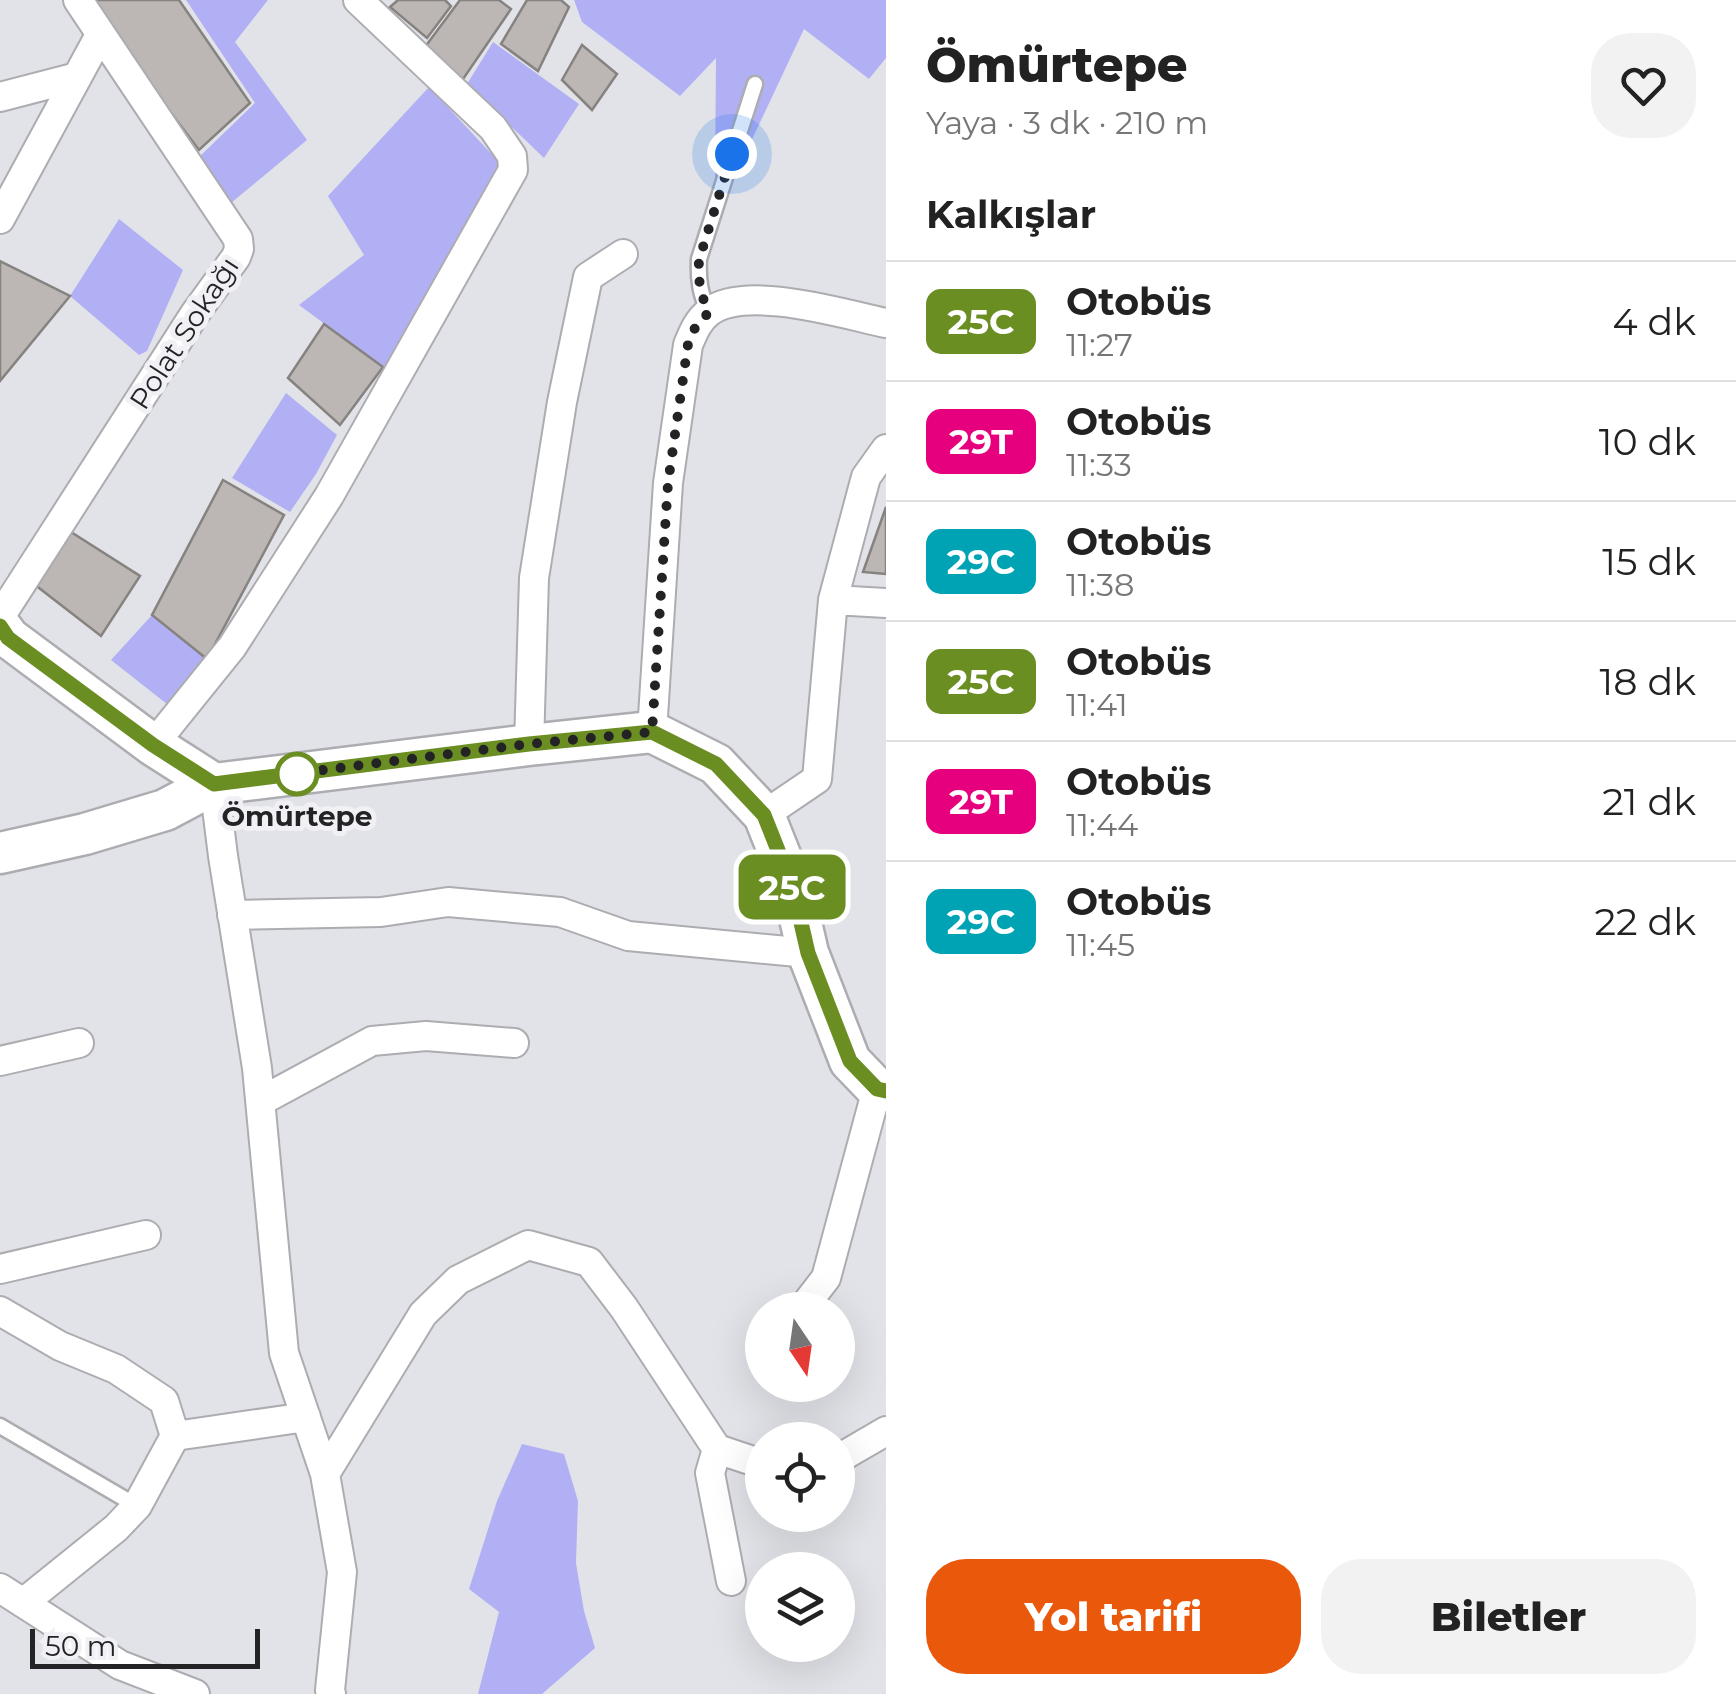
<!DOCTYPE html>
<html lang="tr">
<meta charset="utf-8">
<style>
body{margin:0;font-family:Montserrat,sans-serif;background:#f2f2f2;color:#222;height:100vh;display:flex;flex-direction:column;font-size:38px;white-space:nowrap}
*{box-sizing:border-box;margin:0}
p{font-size:32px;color:#767676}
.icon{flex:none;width:55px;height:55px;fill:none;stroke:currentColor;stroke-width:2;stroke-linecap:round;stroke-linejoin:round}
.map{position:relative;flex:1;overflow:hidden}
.panel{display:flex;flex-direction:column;background:#fff;width:850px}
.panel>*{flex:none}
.badge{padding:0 20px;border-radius:15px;font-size:35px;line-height:65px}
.needle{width:65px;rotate:167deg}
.controls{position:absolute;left:745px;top:1292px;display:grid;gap:20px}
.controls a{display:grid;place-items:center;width:110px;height:110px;border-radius:50%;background:#fff;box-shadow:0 10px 40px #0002;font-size:50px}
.scale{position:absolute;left:30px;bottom:25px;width:230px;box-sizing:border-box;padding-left:10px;border:5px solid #232325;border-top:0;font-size:28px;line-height:35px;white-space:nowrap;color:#232325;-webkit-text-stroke:8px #f0f0f5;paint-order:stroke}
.you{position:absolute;width:50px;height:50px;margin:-25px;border:8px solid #fff;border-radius:50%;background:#1a73e8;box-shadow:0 0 0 15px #1a73e833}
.map>.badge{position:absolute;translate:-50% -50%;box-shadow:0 0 0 5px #fff}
h2{padding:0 40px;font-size:38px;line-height:90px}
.round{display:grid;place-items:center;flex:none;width:105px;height:105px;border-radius:40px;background:#f2f2f2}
.head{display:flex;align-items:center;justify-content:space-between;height:170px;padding:0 40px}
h1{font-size:48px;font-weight:800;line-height:75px}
.action{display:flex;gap:20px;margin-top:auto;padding:20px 40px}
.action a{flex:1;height:115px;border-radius:40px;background:#ea580c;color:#fff;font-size:40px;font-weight:800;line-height:115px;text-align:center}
.action a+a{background:#f2f2f2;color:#222}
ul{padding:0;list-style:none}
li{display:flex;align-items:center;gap:30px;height:120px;padding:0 40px;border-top:2px solid #e0e0e0}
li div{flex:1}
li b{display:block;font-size:38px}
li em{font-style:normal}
li .badge{min-width:110px;font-weight:700;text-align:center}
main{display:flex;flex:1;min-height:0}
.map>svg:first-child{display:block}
.green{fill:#b2b0f5}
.building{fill:#bcb7b4;stroke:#86827f;stroke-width:2.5}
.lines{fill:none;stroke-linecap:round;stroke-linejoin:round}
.lane-casing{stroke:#acacb1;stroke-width:19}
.street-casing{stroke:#acacb1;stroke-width:32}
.secondary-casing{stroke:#acacb1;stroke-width:45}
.lane{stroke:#fff;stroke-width:14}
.street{stroke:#fff;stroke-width:28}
.secondary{stroke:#fff;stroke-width:40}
.line-casing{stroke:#fff;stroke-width:22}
.line{stroke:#6b8e23;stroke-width:15}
.walk{stroke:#232325;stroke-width:10;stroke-dasharray:0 18}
.stop-dot{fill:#fff;stroke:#6b8e23;stroke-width:5}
.labels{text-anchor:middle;stroke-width:10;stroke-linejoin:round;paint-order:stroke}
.street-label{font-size:28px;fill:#232325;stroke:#f0f0f5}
.stop-label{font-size:28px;font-weight:bold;fill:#232325;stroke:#f0f0f5}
</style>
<main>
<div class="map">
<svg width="886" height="1694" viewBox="0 0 886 1694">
<rect width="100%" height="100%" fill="#e2e3e8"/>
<path class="green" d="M186,0H268L235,42L307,140L225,208L198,158L255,103Z
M574,0H886V58L869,79L804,29L731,184L715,177L716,58L680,96L582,22Z
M493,42L579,104L544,158L467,84Z
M429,87L500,163L390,360L383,367L299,305L364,255L328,196Z
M119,219L183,270L147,351L139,355L70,296Z
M286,393L337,435L316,474L290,512L232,478Z
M152,615L207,659L172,708L111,660Z
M522,1444L564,1454L578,1501L576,1563L584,1611L595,1648L542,1694H478L499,1612L469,1589L497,1501Z"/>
<path class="building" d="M86,0H179L250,103L199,150Z
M398,0H445L451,6L427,38L390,7Z
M460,0H499L511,9L461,82L422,51Z
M527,0H561L569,7L538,71L501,44Z
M582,45L617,74L592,110L562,80Z
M0,261L70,296L0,381Z
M324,324L383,367L340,425L288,378Z
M223,480L284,515L207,659L152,615Z
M886,507V574L863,572Z
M71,532L140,576L101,636L30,581Z"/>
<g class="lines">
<defs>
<path id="lane" d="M709,312C700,295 698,279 699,259L755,84
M0,1426L137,1506"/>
<path id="street" d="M0,97L77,77
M0,219L100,35
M833,600L886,603
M0,617L194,315L236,257L239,249L238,239L78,0
M652,732L668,483L688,345C693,333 698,320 709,312C746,284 843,314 886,323
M153,745L232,647L329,496L513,170L512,156L493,128L358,0
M529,745L534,578L562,402L588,277L623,254
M214,784L223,856L257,1068L284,1353L325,1474L342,1572L330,1690L331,1694
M764,815L817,779L833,600L866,477L886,449
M232,915L381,912L448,902L560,912L628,936L808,953
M0,1061L79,1043
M261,1101L372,1041L426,1036L514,1043
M0,1269L146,1235
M809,1300L826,1278L877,1089
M0,1311L60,1346L116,1369L164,1401L175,1436
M717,1449L710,1473L731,1581
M838,1459L886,1431
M325,1474L423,1314L458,1280L528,1245L589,1262L624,1308L717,1449L762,1464
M0,1588L120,1665L195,1694
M23,1603L116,1528L137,1506L175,1436L306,1417"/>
<path id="secondary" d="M0,626L9,638L153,745L214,784L529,745L652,732L716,764L764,815L793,888L808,953L850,1061L877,1089L886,1091
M0,853L85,834L165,810L214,784"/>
</defs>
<use href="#lane" class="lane-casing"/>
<use href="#street" class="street-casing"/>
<use href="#secondary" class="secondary-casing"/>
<use href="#lane" class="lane"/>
<use href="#street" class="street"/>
<use href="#secondary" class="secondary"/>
</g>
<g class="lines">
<defs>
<path id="line" d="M0,626L8,638L153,745L214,784L529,744L652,732L716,764L764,815L793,888L808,953L850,1061L877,1089L886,1091"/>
</defs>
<use href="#line" class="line-casing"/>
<use href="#line" class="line"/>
<path class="walk" d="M297,774H292L529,744L652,732L668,483L688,344L695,328L709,312C700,295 698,279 699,260L732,154"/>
</g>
<circle class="stop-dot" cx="297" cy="774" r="20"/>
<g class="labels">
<g class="street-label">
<text transform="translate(184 333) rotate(-57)" y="10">Polat Sokağı</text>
</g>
<g class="stop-label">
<text x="297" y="826">Ömürtepe</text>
</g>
</g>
</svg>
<div class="controls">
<a><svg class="needle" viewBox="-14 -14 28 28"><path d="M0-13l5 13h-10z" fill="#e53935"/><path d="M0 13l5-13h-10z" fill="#767676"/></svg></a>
<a><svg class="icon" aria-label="locate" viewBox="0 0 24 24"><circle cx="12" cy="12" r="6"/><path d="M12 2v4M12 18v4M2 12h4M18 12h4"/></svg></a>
<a><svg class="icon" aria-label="layers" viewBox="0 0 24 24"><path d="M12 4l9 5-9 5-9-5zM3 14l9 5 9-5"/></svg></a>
</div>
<div class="scale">50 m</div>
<div class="you" style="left:732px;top:154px"></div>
<b class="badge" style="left:792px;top:887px;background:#6b8e23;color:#fff">25C</b>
</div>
<section class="panel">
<div class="head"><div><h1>Ömürtepe</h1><p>Yaya · 3 dk · 210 m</p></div><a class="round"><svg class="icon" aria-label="heart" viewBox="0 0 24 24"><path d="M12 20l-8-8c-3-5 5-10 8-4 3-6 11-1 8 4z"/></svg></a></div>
<h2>Kalkışlar</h2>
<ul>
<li><span class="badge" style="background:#6b8e23;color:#fff">25C</span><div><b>Otobüs</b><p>11:27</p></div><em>4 dk</em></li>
<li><span class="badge" style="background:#e6007e;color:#fff">29T</span><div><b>Otobüs</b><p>11:33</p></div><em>10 dk</em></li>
<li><span class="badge" style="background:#00a3b4;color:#fff">29C</span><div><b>Otobüs</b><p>11:38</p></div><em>15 dk</em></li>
<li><span class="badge" style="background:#6b8e23;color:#fff">25C</span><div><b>Otobüs</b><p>11:41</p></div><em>18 dk</em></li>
<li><span class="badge" style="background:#e6007e;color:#fff">29T</span><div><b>Otobüs</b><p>11:44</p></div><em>21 dk</em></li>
<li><span class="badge" style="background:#00a3b4;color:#fff">29C</span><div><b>Otobüs</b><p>11:45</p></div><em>22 dk</em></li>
</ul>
<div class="action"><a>Yol tarifi</a><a>Biletler</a></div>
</section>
</main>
